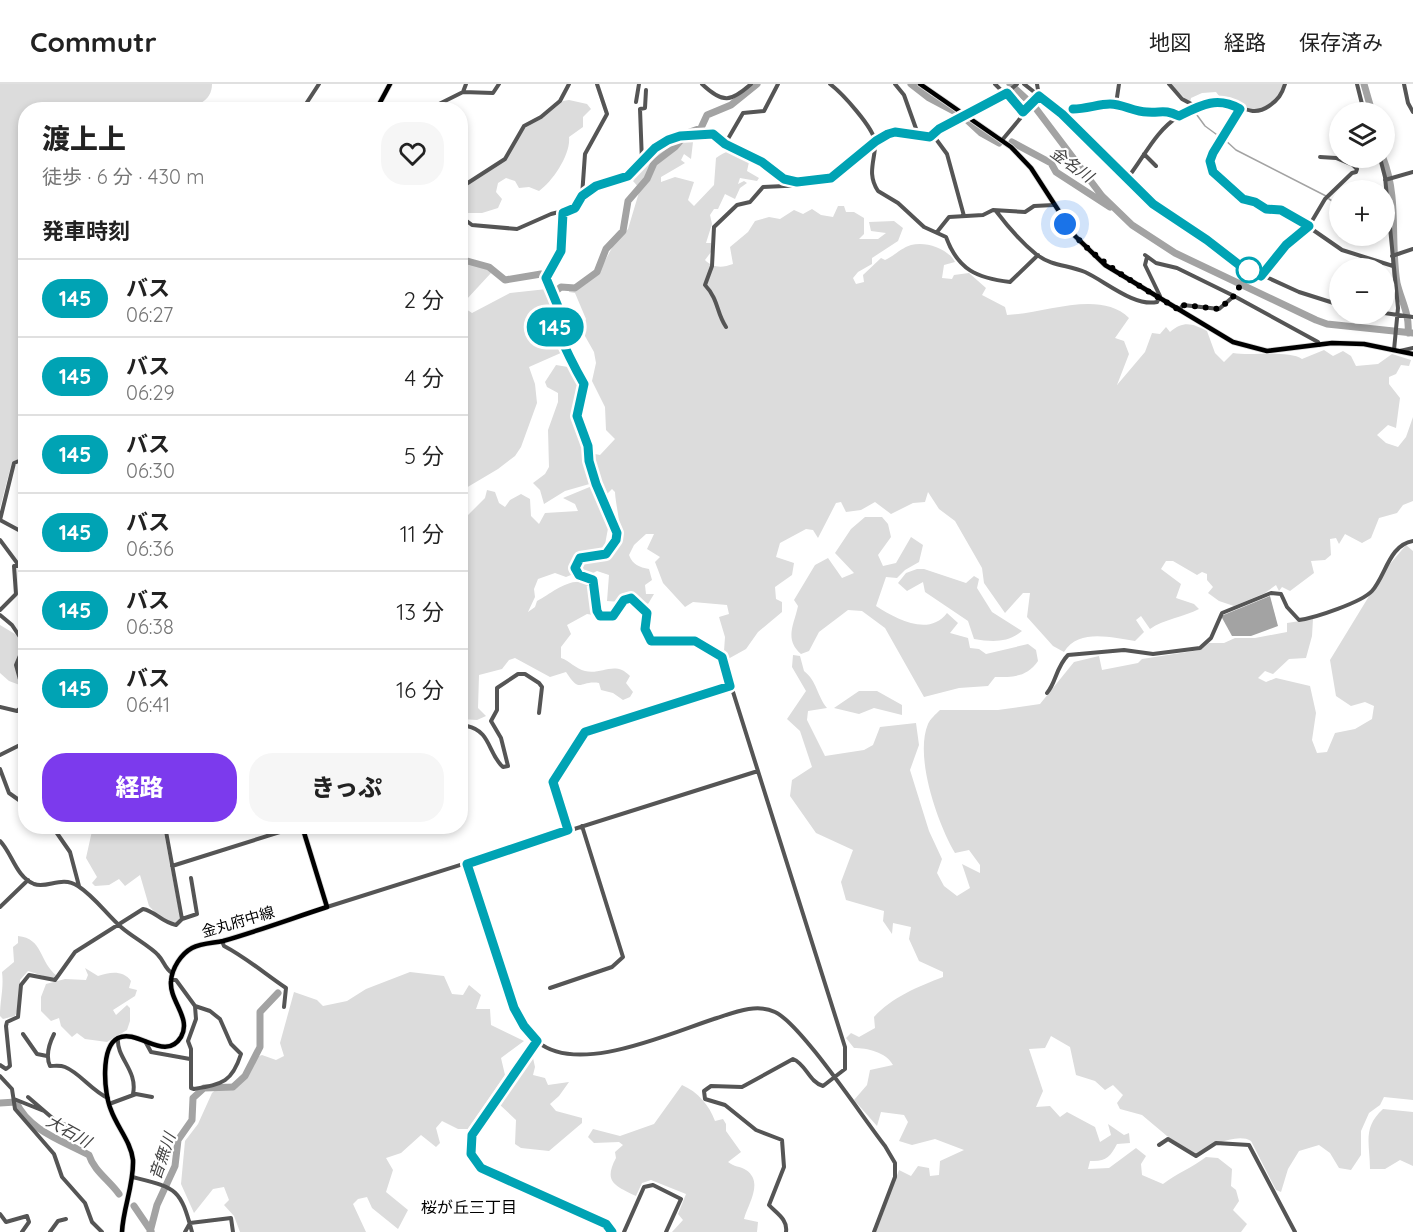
<!DOCTYPE html>
<html lang="ja">
<meta charset="utf-8">
<style>
body{margin:0;font-family:Quicksand,"Noto Sans JP",sans-serif;background:#f6f6f6;color:#222;height:100vh;display:flex;flex-direction:column;font-size:22px;white-space:nowrap}
*{box-sizing:border-box;margin:0}
p{font-size:20px;color:#767676}
.icon{flex:none;width:33px;height:33px;fill:none;stroke:currentColor;stroke-width:2;stroke-linecap:round;stroke-linejoin:round}
.map{position:relative;flex:1;overflow:hidden}
.details{position:absolute;left:18px;top:18px;width:450px;height:732px;display:flex;flex-direction:column;background:#fff;border-radius:24px;box-shadow:0 3px 9px #0003}
.details>*{flex:none}
.badge{padding:0 12px;border-radius:20px;font-size:21px;line-height:39px}
.buttons{position:absolute;left:1329px;top:18px;display:grid;gap:12px}
.buttons a{display:grid;place-items:center;width:66px;height:66px;border-radius:50%;background:#fff;box-shadow:0 3px 9px #0003;font-size:30px}
.you{position:absolute;width:30px;height:30px;margin:-15px;border:4px solid #fff;border-radius:50%;background:#1a73e8;box-shadow:0 0 0 9px #1a73e833}
.map>.badge{position:absolute;translate:-50% -50%;box-shadow:0 0 0 3px #fff}
h2{padding:0 24px;font-size:22px;line-height:54px}
.round{display:grid;place-items:center;flex:none;width:63px;height:63px;border-radius:24px;background:#f6f6f6}
.head{display:flex;align-items:center;justify-content:space-between;height:102px;padding:0 24px}
h1{font-size:28px;font-weight:800;line-height:45px}
.button{display:flex;gap:12px;margin-top:auto;padding:12px 24px}
.button a{flex:1;height:69px;border-radius:24px;background:#7c3aed;color:#fff;font-size:24px;font-weight:800;line-height:69px;text-align:center}
.button a+a{background:#f6f6f6;color:#222}
ul{padding:0;list-style:none}
li{display:flex;align-items:center;gap:18px;height:78px;padding:0 24px;border-top:2px solid #e0e0e0}
li div{flex:1}
li b{display:block;font-size:22px}
li em{font-style:normal}
li .badge{min-width:66px;font-weight:700;text-align:center}
header{display:flex;align-items:center;gap:36px;box-sizing:border-box;height:84px;padding:0 30px;background:#fff;border-bottom:2px solid #e0e0e0}
header strong{font-size:28px}
nav{display:flex;gap:33px;margin-inline-start:auto;font-size:21px}
.map>svg:first-child{display:block}
.green{fill:#dcdcdc}
.water{fill:#a3a3a3}
.lines{fill:none;stroke-linecap:round;stroke-linejoin:round}
.stream{stroke:#a3a3a3;stroke-width:1.5}
.river{stroke:#a3a3a3;stroke-width:7}
.major-casing{stroke:#dbdbdb;stroke-width:6}
.minor{stroke:#555;stroke-width:4}
.major{stroke:#000;stroke-width:4.5}
.line-casing{stroke:#fff;stroke-width:14}
.line{stroke:#00a3b4;stroke-width:9}
.walk{stroke:#000;stroke-width:6;stroke-dasharray:0 10.8}
.stop-dot{fill:#fff;stroke:#00a3b4;stroke-width:3}
.labels{text-anchor:middle;stroke-width:4.5;stroke-linejoin:round;paint-order:stroke}
.street-label{font-size:15px;fill:#000;stroke:#fff}
.water-label{font-size:16px;font-style:italic;fill:#444;stroke:#fff}
.neighbourhood-label{font-size:16px;fill:#000;stroke:#fff}
</style>
<header>
<strong>Commutr</strong>
<nav><a>地図</a><a>経路</a><a>保存済み</a></nav>
</header>
<div class="map">
<svg width="1413" height="1148" viewBox="0 0 1413 1148">
<rect width="100%" height="100%" fill="#fff"/>
<path class="green" d="M0,0H212C212,18 196,22 181,25L26,26L25,372L12,378L0,424Z
M1170,0H1284C1279,10 1272,20 1262,25C1251,31 1222,18 1216,8L1202,9L1191,14L1190,19Z
M569,16L587,20L591,25L583,33V43L569,53C571,70 553,97 539,107L529,103L519,104L515,97L506,94L498,99L496,108L502,115L498,124L482,129H465L461,107L482,89L507,75L521,46L543,34L563,17Z
M683,55L693,58L691,75L684,70L681,76L685,79L661,93V98L675,93L694,98L688,116L694,122L714,101L716,74C729,65 735,64 749,72L746,74L749,78L747,87L759,94L757,97L740,94L738,100L744,97L747,99L740,104L735,115L725,110L718,125H714L710,131L712,140L706,159H711V168L705,176C713,184 722,184 733,180L730,163L748,148L755,137L769,133L780,135L794,126L803,130L812,125L821,131L833,133L838,122H844L846,128H854L864,134V150L859,155H878L886,149L871,147L869,138L894,137L903,144L898,157L872,174V180L858,188L853,194L856,200L864,198L863,191L881,174L885,176C894,172 901,164 911,161C925,157 948,164 955,178L944,181L942,194L952,195L954,191L969,189L986,204L982,211L1005,223L1007,231C1043,230 1100,205 1129,234L1115,254L1124,257L1129,270L1117,301L1145,268L1152,249L1160,250L1166,243L1170,248C1184,236 1193,240 1207,247L1215,269L1224,278L1233,269C1250,272 1290,266 1302,275L1324,266L1333,272L1343,267L1351,272L1356,282L1378,280L1392,270L1411,276L1409,282L1401,281L1396,290L1389,293V300L1400,314L1396,344L1388,341L1377,351L1386,359L1398,363L1406,353L1413,333V417L1403,421L1397,429L1379,434L1371,454L1362,459L1345,450L1339,460L1336,454L1330,455L1331,471L1325,476L1311,477L1314,489L1290,507L1282,503L1279,507L1276,501L1265,509L1234,522L1219,517L1208,509L1213,503L1207,496V490L1202,488L1197,491L1173,477H1166L1161,485L1181,500L1176,514L1194,520L1199,525C1184,533 1164,535 1150,545L1141,532L1136,536L1144,548L1135,557C1112,554 1079,544 1064,568L1053,562L1027,533L1030,509H1023L1005,529L984,499L982,484L955,437L939,425L928,408L925,418L913,419L891,430L875,418L861,426L846,428L841,418L836,419L818,454L813,446L806,445L780,459L776,473L794,479L792,491L775,503L776,515L782,518V528L758,548L746,565L728,575L724,567L725,553L719,533L729,530L727,521L693,518L685,523L663,499L655,478L660,473L647,465L654,450H646L634,461L629,471C633,481 639,483 649,485L652,496L645,501L646,510H654L648,520L628,510L620,518L607,517L609,491L597,487L589,491L581,485L582,479C590,475 598,476 605,471C629,457 616,430 615,408L612,405L604,413L590,373V369L600,371L615,355L606,346L605,323L592,297L596,279L594,268L581,245L586,235L575,209L569,208V205L583,201L599,188L614,160L628,145L640,105L633,97C639,90 645,73 652,68C664,61 674,67 683,55Z
M461,175L489,184L491,189L466,216V225L472,229L510,209L547,205L557,224L553,238L547,237L544,242L545,245C558,244 560,257 563,268L529,283L535,300L537,319L521,363L515,372L498,385L466,404L461,403Z
M556,281L568,283L580,301L575,332L587,367L586,374L593,399L565,407L544,420L540,406L533,399L545,390L549,383L548,346L558,318V309L547,303L545,298Z
M592,402L609,439L604,466L574,475L571,491L566,493L555,489L538,495L534,505L535,513L528,528L535,523L537,517C552,509 573,490 589,501L594,531L587,530L567,541L571,550L561,563V574C570,577 576,585 585,587C602,591 615,576 630,592L626,599L633,608L630,613L623,616L613,609L601,606L599,599C579,596 581,611 566,588L550,593L515,574L509,576L502,585L479,591L478,624L486,632L477,636L461,635V438L485,414L487,406L495,408L499,419L505,423L510,416L521,410L530,415L531,432L539,440L545,429L578,427L575,420L563,414Z
M865,433H882L888,440L891,453L878,471L883,482L896,479L911,453L923,461L919,478L905,486L897,494L886,493L876,522C896,535 929,553 947,529L958,539L950,549L968,554L970,564L979,565L986,570L1028,560L1036,566L1038,577C1027,593 1014,593 995,593L988,602L959,604L924,613L885,544L862,527L848,526L819,548L809,567L801,570C784,555 794,541 798,522L794,516L815,481L828,474L842,494L854,489L835,469L851,445Z
M1406,461L1413,467V1016L1384,1013L1380,1021L1369,1029L1361,1047V1071L1351,1086L1339,1084L1330,1069L1319,1061L1299,1067L1288,1085L1281,1108L1276,1106L1251,1057C1238,1049 1211,1061 1199,1070H1195L1167,1052L1142,1031L1120,1025L1117,1019L1123,1011L1113,1001L1105,1006L1095,997L1076,991L1070,963L1051,952L1045,964L1029,965L1043,1007L1036,1023L1050,1022L1060,1033L1067,1028L1095,1043L1100,1058L1111,1051L1108,1040L1124,1051L1129,1049L1130,1059L1117,1060C1110,1073 1106,1078 1090,1077L1088,1085L1109,1084L1136,1064L1146,1072L1141,1080L1142,1091L1163,1100C1177,1089 1192,1084 1206,1073L1218,1074L1232,1085L1231,1102L1236,1106L1239,1117L1233,1126L1247,1140L1241,1148H876L899,1086L911,1092L918,1082L929,1084L930,1092L939,1091L940,1077L964,1066L935,1055L912,1061L899,1057L908,1038L904,1031L881,1028L877,1042L854,1016L867,1001L870,986L893,981C886,968 867,964 854,964L846,954L851,949L859,953L875,944L874,933C891,914 919,902 943,893V888L919,877L909,855L911,843L893,839L892,850L883,837L884,827L846,816L841,798L853,766L816,749L790,712L792,696L812,683L800,647L787,635L806,607L792,583L793,571L800,572L804,587C817,597 817,612 827,624L808,627L807,636L825,672L864,666L873,661L880,643L916,639L919,661L910,686L929,747L942,775L937,789L944,802L957,812L970,804L962,780L980,789V781L969,766L955,769C938,740 914,673 928,640C930,635 936,630 940,626H998L1040,620L1074,578L1099,572L1102,586L1138,579L1142,575L1200,566L1209,559H1224L1235,554H1255L1287,548V539L1313,535L1312,552L1306,574L1289,575L1273,590L1265,587L1258,594L1266,598L1276,594L1310,602L1316,629L1312,656L1317,669L1327,668L1335,649L1355,645L1372,635L1374,622L1365,618L1351,622L1336,612L1330,576L1385,486Z
M917,485H924L966,499L974,492L979,495L977,504L992,528L1022,547C1008,559 992,558 974,555L968,537L925,508L923,498L907,507L898,499L906,489Z
M0,541L25,556V603L9,597L0,589Z
M859,607H877L902,621V631L874,624L859,630L834,624Z
M91,743H163L180,833L177,838H164L149,822L140,791L125,802L119,795L109,801L95,802L92,799L97,793L86,774L92,747Z
M18,852C43,854 39,878 57,892L53,895L28,887L20,896V919L15,932L3,935L0,932C0,916 4,904 2,888L14,878L13,863L18,859Z
M85,884L98,892C110,888 123,886 131,897L129,904L137,906L135,912L113,926L116,931L127,921L130,924V937L127,946L107,958L85,955L77,949L72,953L61,942L59,934L51,937L41,927V913L46,900L65,895L86,896L88,891Z
M410,888L444,892L452,910L463,911L469,901L481,911L476,925H490L491,941L524,957L501,974L505,991L468,1045H458L442,1037L436,1044L440,1059L436,1063L421,1051L401,1069L386,1074L393,1086L386,1108L408,1126L398,1145L372,1124L367,1113L358,1115L353,1120L366,1148H240L234,1132L224,1121L229,1116L224,1103L213,1105L194,1129L181,1100L185,1057L198,1040L212,1009L221,1001L235,999L243,991L253,974L262,971L276,976L284,972L280,959L294,908L317,916L323,922L347,917L366,905Z
M533,974L535,983L533,991L545,994L548,1001L569,998L559,1012L550,1020L556,1027L582,1034V1039L549,1067L521,1064L515,1060L516,1036L499,1020Z
M682,1001C698,1008 709,1021 715,1037L723,1035L726,1040V1047L741,1068L728,1078C734,1083 740,1082 746,1086C764,1098 748,1120 744,1135L758,1138L757,1148H672L683,1136L678,1130L686,1110L651,1096L642,1099L636,1112C615,1102 603,1098 616,1074L615,1068L623,1061L619,1058L594,1059L588,1053L593,1045L620,1052L654,1040Z
M1383,1025L1413,1028V1082L1400,1076L1385,1085H1370C1370,1060 1362,1044 1383,1025Z"/>
<path class="water" d="M1270,512L1278,542L1251,552H1232L1221,532Z"/>
<g class="lines">
<path class="stream" d="M1034,22L1043,18L1054,26
M1159,26H1169
M1194,27L1205,42L1220,53
M1062,28L1076,24
M1224,55L1236,66L1326,112
M1329,115L1340,122
M1384,131L1386,130"/>
<path class="river" d="M911,0L929,14L961,31
M1010,0L1034,22L1102,112L1132,141L1175,169L1316,236L1327,240L1413,249
M1364,0L1372,28
M967,36L981,49L999,59
M1012,58L1051,79L1056,88L1110,123
M1383,74C1399,114 1390,157 1397,199C1401,216 1410,231 1408,249
M460,175L489,183L505,196L541,190L545,195
M550,201L556,207L561,203L575,204L597,188L606,165L623,147L628,117L647,95L654,79L675,63L687,49L701,44L707,31L731,21L757,0
M0,1019L16,1018C28,1046 63,1057 89,1071C94,1087 109,1096 119,1110
M134,1122L151,1147
M150,1148L157,1121L175,1082L178,1056L192,1036L193,1014L204,1004L233,1003L245,992L260,963V928L278,909"/>
<defs>
<path id="major" d="M920,0L1011,63L1031,84L1075,152L1105,181L1233,258L1267,267L1332,259L1364,260L1413,270
M376,26L390,0
M122,1148C123,1124 134,1101 133,1076C131,1058 117,1043 111,1026C104,1010 100,963 118,954C138,944 165,979 181,953C192,934 169,917 171,897C172,884 181,870 192,864C201,859 213,859 223,857C258,847 293,834 327,823L302,742"/>
</defs>
<use href="#major" class="major-casing"/>
<path class="minor" d="M702,0C723,20 731,18 751,0
M830,0C842,9 874,44 875,58C876,75 866,89 878,107L898,119L924,143L946,153C958,186 977,194 1010,198L1038,171
M895,0L904,11L919,53
M995,0L1023,28
M1024,0L1062,30L1153,120L1207,156L1238,180L1299,208L1340,221
M1169,0L1182,15L1197,23
M1357,0L1364,28
M1404,0L1408,19L1413,28
M463,8L466,0
M636,18L639,0
M1116,20L1119,0
M1240,25L1213,69L1210,77L1213,88L1243,115L1255,118L1266,125L1290,130L1342,166L1393,182
M302,26L319,0
M427,26L463,8L493,9L499,0
M1062,30C1074,24 1112,18 1125,21C1133,23 1140,28 1147,28C1162,29 1164,25 1179,32
M933,51L947,70L964,132
M1003,55L1039,12L1037,0
M725,60L743,29L764,27L778,0
M1144,70L1156,82
M1320,73L1336,74L1353,81
M1380,74L1385,93L1398,224L1394,266
M642,78L640,25L645,24L646,6
M1126,96C1144,74 1154,48 1179,32C1189,26 1205,17 1217,17C1237,16 1249,36 1269,22C1278,16 1282,10 1285,0
M1385,96L1413,88
M460,104L505,75L524,42L541,33L560,17L569,0
M582,112L601,99L628,92L655,64L668,56L707,48L762,78L784,95L797,98L831,94L876,57L888,50L895,48L930,53C956,31 991,24 1017,0
M996,127C1008,143 1021,158 1037,171C1052,182 1068,181 1085,188C1105,197 1134,223 1157,218L1160,212L1145,181L1147,173
M563,129L561,167L546,193L559,225L555,241C563,262 573,281 584,300L577,332L588,362L589,377L596,400L617,449L616,456L606,470L580,474L575,484L579,491L595,499L597,527L600,532H613L624,516L631,514L647,529L645,545L651,557H695L722,573L845,963V985L823,1002C809,998 806,980 793,975L742,1003L711,1002L704,1007L705,1015L725,1021L756,1046L782,1056L784,1083L769,1121C776,1129 788,1135 786,1148
M460,132L472,141L517,145L551,130L575,124L582,112L585,70L607,30L597,0
M937,148L949,133L983,131L993,126L1025,128L1034,122L1054,121
M1145,171L1156,179L1177,184L1234,212
M1392,172L1413,165
M1261,192L1286,161L1309,142L1325,115L1352,89L1356,88L1357,85L1353,81L1358,74
M1179,226L1183,221L1219,225L1234,212L1318,258L1319,261
M1384,229L1413,233
M726,243C716,228 719,216 705,201L712,182L714,143L737,121L750,118L763,103L806,101L807,97
M1400,267L1413,264
M26,374L14,379L0,436L26,450
M0,456L26,491
M0,526L16,510L14,482L26,479
M0,531L12,541L22,556L24,562L16,581L25,614V620L17,627L0,623
M1047,609C1056,599 1056,583 1068,571L1124,566L1153,570L1200,564L1211,554L1222,529L1271,509L1281,510L1287,523L1299,536C1315,534 1362,518 1372,507C1386,491 1389,461 1413,457
M460,647L467,642C491,647 488,670 503,683L508,682L501,654L491,637L497,626V604L518,590H525L539,599L542,603L539,629
M0,671L26,658
M0,685L9,709L26,721
M52,742L70,768L79,802
M568,746L553,698L585,647L730,602
M0,757C12,769 16,793 34,800C48,805 61,791 78,802C95,813 107,831 121,843C131,852 151,863 158,871C164,877 165,885 172,889
M467,780L515,924C521,937 527,948 538,958C579,992 672,948 717,934C735,928 757,919 775,928C801,940 863,1034 885,1062L895,1079V1093L874,1148
M172,782L299,742
M0,823L28,796
M327,823L758,687
M182,835L197,830L191,794
M222,857L224,862C247,874 265,890 286,904L284,923
M171,896H176L195,922L210,927L220,935L231,960L241,970C232,998 223,1000 194,1005L191,1004V965L188,957L196,935L195,922
M550,904L612,883L623,873L582,742
M23,950L37,970L47,972
M54,950C49,960 45,971 50,982C55,982 60,981 65,983C80,989 92,1007 108,1014
M118,954C116,974 138,986 133,1010
M145,957L151,968L190,975
M537,957L472,1051L471,1070L481,1084L606,1140L612,1148
M0,981L6,985L10,982L6,942L7,938L18,933L21,901L29,891L55,896L75,868L143,825C155,827 161,838 176,841L182,835L165,742
M0,992L12,1005L15,1025L54,1070L62,1093L85,1119L92,1138L102,1148
M28,1013L57,1038L74,1044
M14,1015L44,1027
M109,1020L136,1010L152,1013
M1159,1061L1168,1055L1196,1072L1216,1059L1249,1061L1295,1148
M132,1093C176,1104 180,1103 192,1148
M0,1130L6,1138L27,1132L29,1138L22,1148
M190,1139L231,1134L233,1148
M50,1148L58,1137L66,1135
M185,1148L190,1139
M624,1148L644,1103L653,1101L681,1115L666,1148"/>
<use href="#major" class="major"/>
</g>
<g class="lines">
<defs>
<path id="line" d="M612,1148L606,1140L481,1084L471,1070L472,1051L537,957L524,942L514,924L467,780L568,746L553,698L585,648L730,602L722,573L695,557H651L645,545L647,529L631,514L624,516L613,532H600L597,527L593,496L579,491L575,484L580,474L606,470L616,456L617,449L596,400L589,377L588,362L577,332L584,300C573,281 564,262 555,241L559,225L546,194L561,167L563,129L575,124L582,112L596,102L628,92L655,64L668,56L680,52L713,50L725,60L762,78L784,95L797,98L831,94L876,57L888,50L895,48L930,53L939,45L1007,9L1023,28L1039,12L1062,30L1153,120L1207,156L1238,180L1261,192L1286,161L1309,142L1281,126L1266,125L1255,118L1243,115L1213,88L1210,77L1213,69L1240,25C1217,12 1201,21 1179,32C1164,25 1162,29 1147,28C1134,28 1123,20 1110,20C1099,20 1086,25 1073,25"/>
</defs>
<use href="#line" class="line-casing"/>
<use href="#line" class="line"/>
<path class="walk" d="M1065,140C1096,179 1137,200 1179,226L1183,221L1219,225L1234,212L1249,186"/>
</g>
<circle class="stop-dot" cx="1249" cy="186" r="12"/>
<g class="labels">
<g class="street-label">
<text transform="translate(238 838) rotate(-16)" y="5">金丸府中線</text>
</g>
<g class="water-label">
<text transform="translate(1072 80) rotate(36)" y="6">金名川</text>
<text transform="translate(69 1047) rotate(29)" y="6">大石川</text>
<text transform="translate(162 1072) rotate(-71)" y="6">音無川</text>
</g>
<g class="neighbourhood-label">
<text x="469" y="1129">桜が丘三丁目</text>
</g>
</g>
</svg>
<div class="buttons">
<a><svg class="icon" aria-label="layers" viewBox="0 0 24 24"><path d="M12 4l9 5-9 5-9-5zM3 14l9 5 9-5"/></svg></a>
<a>+</a>
<a>−</a>
</div>
<div class="you" style="left:1065px;top:140px"></div>
<b class="badge" style="left:555px;top:243px;background:#00a3b4;color:#fff">145</b>
<section class="details">
<div class="head"><div><h1>渡上上</h1><p>徒歩 · 6 分 · 430 m</p></div><a class="round"><svg class="icon" aria-label="heart" viewBox="0 0 24 24"><path d="M12 20l-8-8c-3-5 5-10 8-4 3-6 11-1 8 4z"/></svg></a></div>
<h2>発車時刻</h2>
<ul>
<li><span class="badge" style="background:#00a3b4;color:#fff">145</span><div><b>バス</b><p>06:27</p></div><em>2 分</em></li>
<li><span class="badge" style="background:#00a3b4;color:#fff">145</span><div><b>バス</b><p>06:29</p></div><em>4 分</em></li>
<li><span class="badge" style="background:#00a3b4;color:#fff">145</span><div><b>バス</b><p>06:30</p></div><em>5 分</em></li>
<li><span class="badge" style="background:#00a3b4;color:#fff">145</span><div><b>バス</b><p>06:36</p></div><em>11 分</em></li>
<li><span class="badge" style="background:#00a3b4;color:#fff">145</span><div><b>バス</b><p>06:38</p></div><em>13 分</em></li>
<li><span class="badge" style="background:#00a3b4;color:#fff">145</span><div><b>バス</b><p>06:41</p></div><em>16 分</em></li>
</ul>
<div class="button"><a>経路</a><a>きっぷ</a></div>
</section>
</div>
